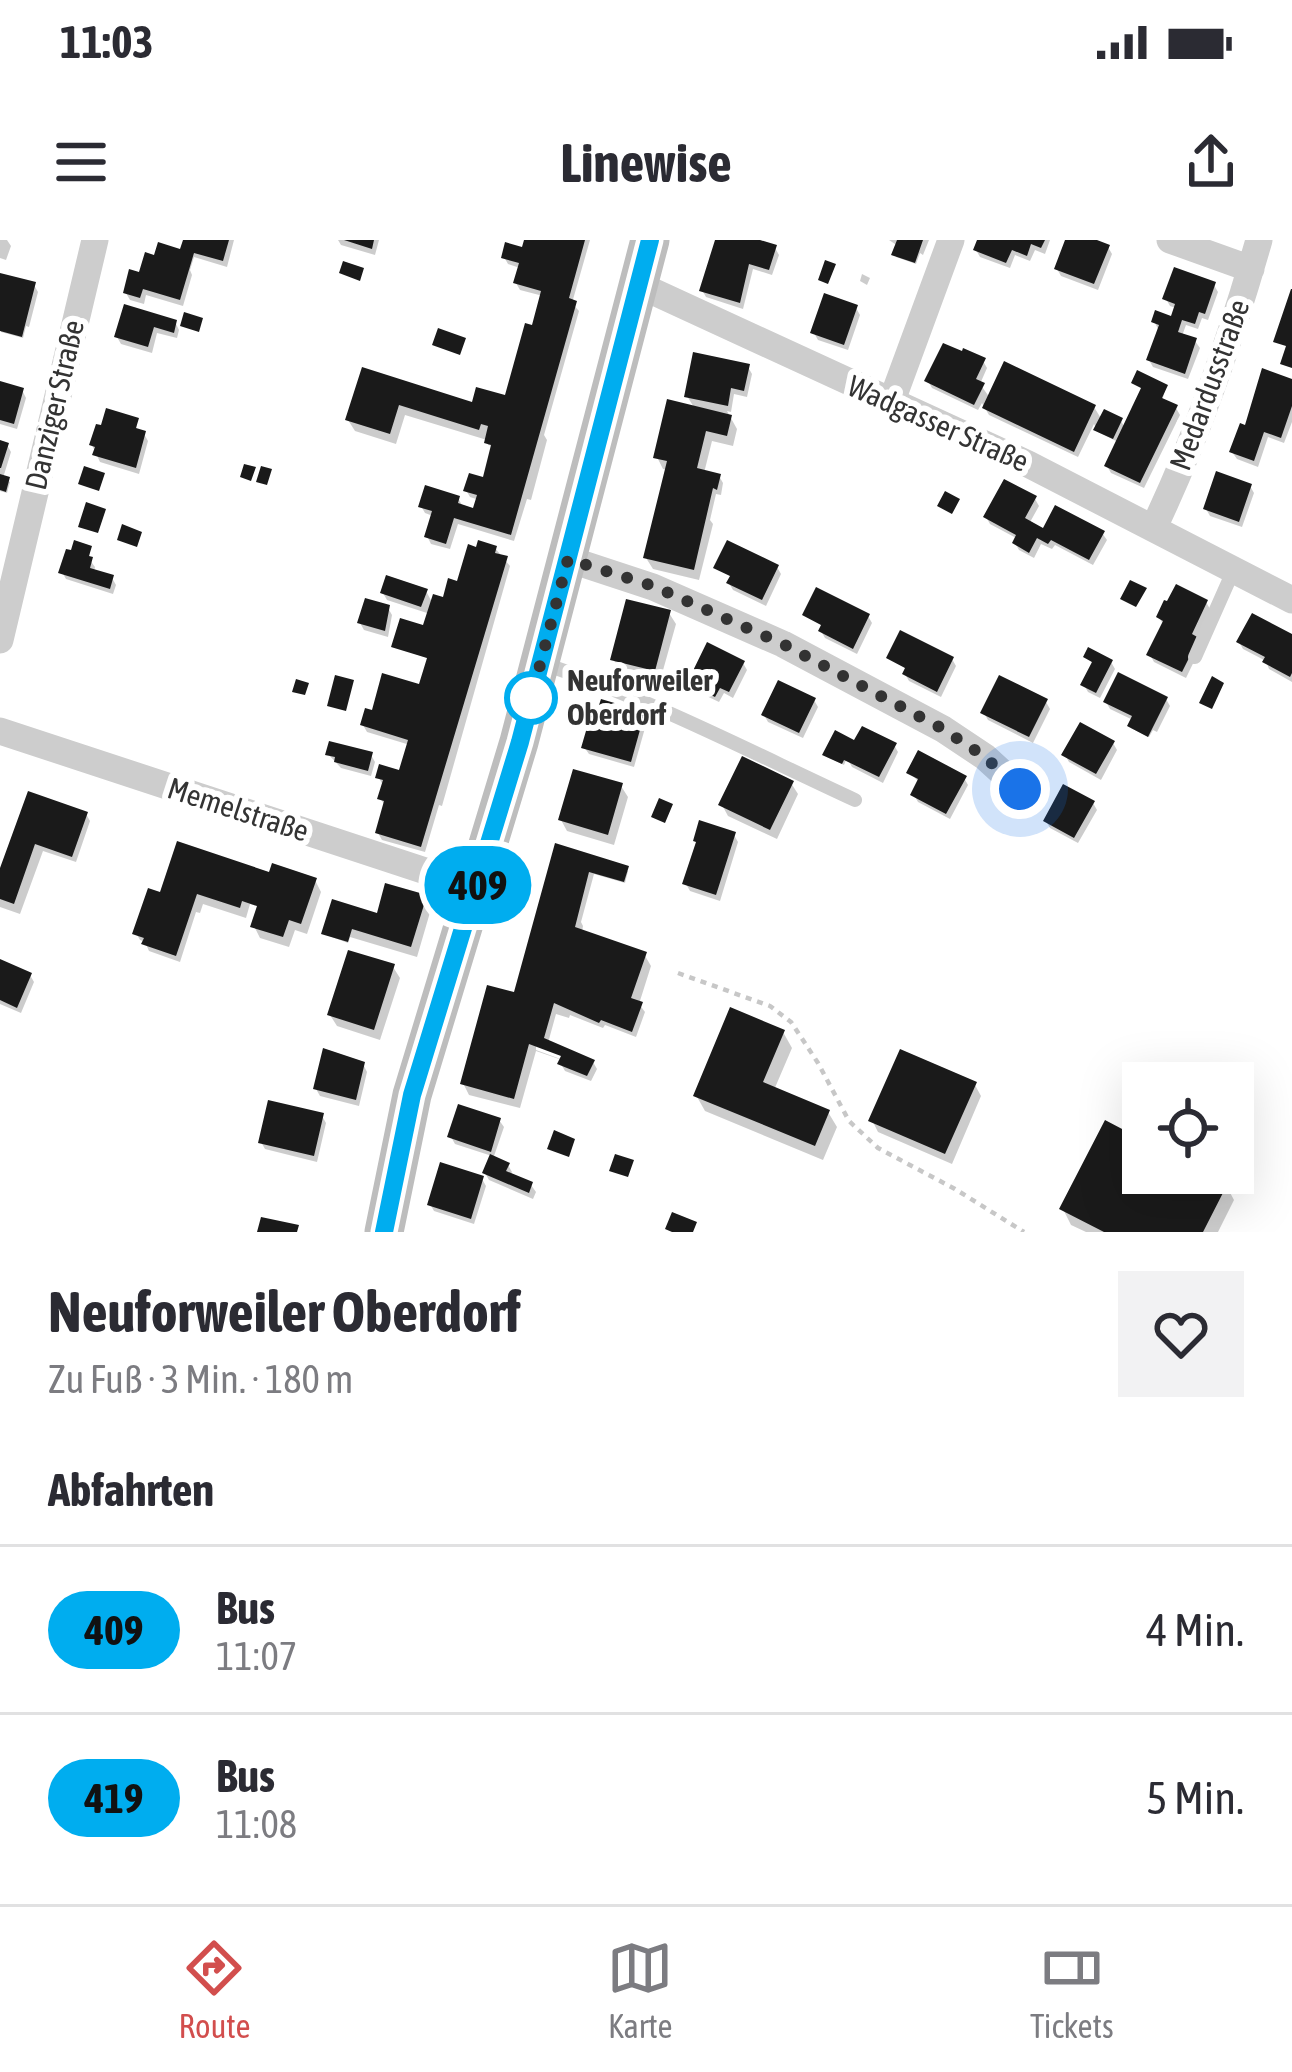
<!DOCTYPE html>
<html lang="de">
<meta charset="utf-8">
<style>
body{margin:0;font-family:"Asap Condensed",sans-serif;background:#f2f2f3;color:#2b2b33;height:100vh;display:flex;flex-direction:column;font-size:45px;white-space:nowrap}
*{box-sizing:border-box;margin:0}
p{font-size:39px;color:#7c7c81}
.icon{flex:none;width:66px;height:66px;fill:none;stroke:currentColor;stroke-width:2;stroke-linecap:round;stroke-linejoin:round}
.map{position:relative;height:992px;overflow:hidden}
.sheet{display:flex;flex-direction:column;background:#fff;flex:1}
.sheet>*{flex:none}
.badge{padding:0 24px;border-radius:39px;font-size:42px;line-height:78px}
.controls{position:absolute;left:1122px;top:822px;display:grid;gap:24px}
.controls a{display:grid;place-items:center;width:132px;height:132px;border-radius:0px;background:#fff;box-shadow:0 12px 48px #0002;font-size:60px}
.you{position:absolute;width:60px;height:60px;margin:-30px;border:9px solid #fff;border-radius:50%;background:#1a73e8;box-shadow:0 0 0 18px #1a73e833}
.map>.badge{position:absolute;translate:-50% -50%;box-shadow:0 0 0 6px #fff}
h2{padding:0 48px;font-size:45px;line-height:108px}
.round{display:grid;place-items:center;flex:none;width:126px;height:126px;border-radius:0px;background:#f2f2f3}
.head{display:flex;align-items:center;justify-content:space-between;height:204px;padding:0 48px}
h1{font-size:57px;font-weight:700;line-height:90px}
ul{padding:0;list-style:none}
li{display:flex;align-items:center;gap:36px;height:168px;padding:0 48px;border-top:3px solid #e1e1e2}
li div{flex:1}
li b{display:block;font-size:45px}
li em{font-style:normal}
li .badge{min-width:132px;font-weight:700;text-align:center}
.status{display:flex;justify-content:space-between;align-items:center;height:84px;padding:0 60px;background:#fff;direction:ltr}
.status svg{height:33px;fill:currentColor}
header{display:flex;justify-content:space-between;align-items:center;height:156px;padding:0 48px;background:#fff;font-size:54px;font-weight:700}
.menu{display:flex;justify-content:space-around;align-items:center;height:168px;border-top:3px solid #e1e1e2;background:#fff;font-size:33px;color:#7c7c81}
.menu a{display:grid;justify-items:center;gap:6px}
.menu .current{color:#d24e4d}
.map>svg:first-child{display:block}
.shadow{fill:#0003;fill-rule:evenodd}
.building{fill:#1a1a1a}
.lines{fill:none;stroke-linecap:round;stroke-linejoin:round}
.path{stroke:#c7c7c7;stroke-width:4.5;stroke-dasharray:6 6;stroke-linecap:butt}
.lane{stroke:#cdcdcd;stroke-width:14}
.street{stroke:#cdcdcd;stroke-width:27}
.secondary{stroke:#bdbdbd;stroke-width:39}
.line-casing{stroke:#fff;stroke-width:27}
.line{stroke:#00adef;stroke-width:18}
.walk{stroke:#333;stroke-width:12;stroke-dasharray:0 21.6}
.stop-dot{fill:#fff;stroke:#00adef;stroke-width:6}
.labels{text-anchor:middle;stroke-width:12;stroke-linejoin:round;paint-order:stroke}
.street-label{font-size:30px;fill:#333;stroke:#fff}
.stop-label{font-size:30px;font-weight:bold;fill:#333;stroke:#fff;text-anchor:start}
</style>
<div class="status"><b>11:03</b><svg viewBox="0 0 49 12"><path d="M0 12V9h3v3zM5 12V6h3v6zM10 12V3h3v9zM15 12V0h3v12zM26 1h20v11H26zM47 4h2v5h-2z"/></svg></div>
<header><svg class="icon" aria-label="menu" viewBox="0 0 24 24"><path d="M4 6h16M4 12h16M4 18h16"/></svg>Linewise<svg class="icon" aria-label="share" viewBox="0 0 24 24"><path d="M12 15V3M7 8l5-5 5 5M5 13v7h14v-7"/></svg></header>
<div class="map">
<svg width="1292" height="992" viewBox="0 0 1292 992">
<rect width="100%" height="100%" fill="#fff"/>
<path class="shadow" d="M0,0H7L11,6L6,20L0,18Z
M186,0H234L227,27L194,17L190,30L192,35L183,66L146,55L144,64L130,60L126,53L141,36L160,20L182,13Z
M338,0H379L375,15L341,5Z
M527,0H590L572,63L579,71L544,195L547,200L531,260L527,259L514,301L458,284L450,309L431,304L427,296L433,276L425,273L421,266L458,258L462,265L475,272L479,260L470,257L466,250L489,242L494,206L488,205L487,200L405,175L396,204L355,191L348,180L363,131L474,165L507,159L543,56L520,50L516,43L520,28L508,24L504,17L524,11Z
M718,0H749L775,8L779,15L772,35L753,29L743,69L706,57L702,50Z
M889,0H929L923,15L920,13L916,24L896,17L898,6Z
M980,0H1050L1045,14L1035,10L1030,21L1015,15L1010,28L980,17L976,10Z
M1068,0H1089L1108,7L1112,14L1098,50L1061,36L1057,29Z
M862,34L870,38L867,45L860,41Z
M0,36L34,45L38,52L29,87L26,86L23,98L1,92Z
M1214,45L1218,52L1208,80L1202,78L1198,89L1186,85L1182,96L1195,101L1200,108L1188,139L1153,127L1149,120L1158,89L1154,81L1172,79L1176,68L1170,66L1166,59Z
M126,68L175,82L179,90L177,98L157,93L152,113L121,104L117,97Z
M856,68L860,75L848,110L818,100L814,93Z
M983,121L987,128L980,144L990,158L1094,167L1102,180L1121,181L1125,188L1143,149L1134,143L1166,147L1162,161L1176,168L1180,175L1144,248L1111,233L1107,226L1118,202L1098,192L1094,184L1078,217L989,175L982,163L978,170L932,148L928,141Z
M748,127L752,134L747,157L734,154L731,172L727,171L737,189L733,206L712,201L704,233L719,236L723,243L721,255L716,254L710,280L713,284L699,340L653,329L646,318L668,230L663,229L657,217L695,169L687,156Z
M1292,142V182L1284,203L1268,197L1258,227L1237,219L1232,212L1247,189Z
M0,144L22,150L26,158L17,189L0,184Z
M137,180L136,191L144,194L148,201L139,234L100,222L92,205Z
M0,203L7,205L11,212L3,238L10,242L7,253L0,251Z
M1250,246L1254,253L1242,287L1210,276L1206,269Z
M1035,259L1039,266L1029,284L1044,292L1102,293L1107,300L1093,325L1055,305L1052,309L1041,304L1034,318L1019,310L1015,303L1018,299L990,284L986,277Z
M90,308L89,319L95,327L94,332L112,338L116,345L113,354L66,339L62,332L77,315Z
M495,308L510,326L442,566L439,565L425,612L382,600L378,593L386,567L380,558L384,547L379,538L401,534L410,505L367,492L363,485L374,473L421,448L430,419L395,407L425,389L430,374L387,360L383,353L426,351L433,364L445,361Z
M777,327L781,334L766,366L733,350L729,343L732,337L716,328Z
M1206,362L1210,369L1201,407L1186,438L1154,422L1150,415L1164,386L1159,377Z
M388,368L392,375L388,397L364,390L360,383Z
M669,373L676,384L660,441L620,430L613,419Z
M805,375L868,376L872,383L857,414L825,398L821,391L824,386Z
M1292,397V442L1269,429L1266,421L1243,409L1239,402Z
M1087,417L1111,422L1115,429L1100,458L1088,452L1084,445L1094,425Z
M889,418L952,419L956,426L941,457L909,441L905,434L908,429Z
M743,423L747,430L733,458L724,453L719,462L694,450L690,443Z
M1166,459L1170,466L1157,492L1153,490L1149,497L1131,488L1133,480L1110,469L1106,462Z
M814,460L818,467L803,498L768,482L764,475Z
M1046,462L1050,469L1033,503L988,480L984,473Z
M643,474L647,481L634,527L589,514L584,507Z
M1113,503L1117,510L1101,540L1069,522L1065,515Z
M856,504L894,505L898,512L883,543L852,527L847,518L844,525L827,517Z
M328,514L371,515L375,522L371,536L341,528Z
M910,533L964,538L968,545L950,579L918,562L914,555L920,543Z
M791,543L798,554L777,599L728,576L722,565Z
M621,546L628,557L614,605L567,591L561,580Z
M30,555L86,574L90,581L76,622L43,611L20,674L0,667V631Z
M1093,563L1097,570L1078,603L1050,588L1046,581Z
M734,595L738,602L720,661L690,651L686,644Z
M557,607L628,631L625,643L594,634L581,682L583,686L582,692L644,714L651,726L639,764L645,772L636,797L605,785L603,788L570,775L569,778L556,774L548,803L593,822L597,829L591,841L565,831L561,824L562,820L536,811L520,868L469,855L463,843L516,756ZM536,804L576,818L574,824L536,810Z
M271,636L315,640L321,652L307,694L295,690L289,707L260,698L254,686L260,667L250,664L246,678L203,664L200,673L196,672L180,722L149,711L145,702L140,700L136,693L161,656Z
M425,658L431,669L417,717L350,697L348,703L324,694Z
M0,723L30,735L34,742L21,773L0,764Z
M393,727L400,738L380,800L337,786L330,775Z
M783,792L792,808L774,850L828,872L837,887L823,920L705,871L696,855Z
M363,824L367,832L359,866L320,856L316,849Z
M975,845L981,856L952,924L878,892L872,880Z
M322,876L326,883L317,922L265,909L261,902Z
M499,880L504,887L493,919L508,925L512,932L510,936L531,945L536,952L533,959L489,940L485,933L492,916L455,904L451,897Z
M1143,903V933H1202L1226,945L1234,960L1218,992H1086L1071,985L1063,969Z
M482,939L486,946L474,984L434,971L430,964Z"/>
<path class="building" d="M183,0H229L223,21L194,13L180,60L143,49L140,58L123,53L129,29L139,32L145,12L154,15L158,2L180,9Z
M344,0H374L372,9Z
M524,0H585L569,58L577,61L511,295L454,278L446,304L424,297L432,271L418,267L425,245L460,256L458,263L473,268L477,255L463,251L469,233L483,237L491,205L484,203L488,186L481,184L479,190L399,165L390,194L345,180L362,127L472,162L476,147L505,155L525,83L532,85L541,51L513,43L519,23L501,18L505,2L522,7Z
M715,0H760L777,5L769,30L749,24L740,63L699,51Z
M897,0H923L915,23L891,15Z
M977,0H1045L1041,8L1031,4L1027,16L1012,10L1006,23L973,10Z
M1065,0H1097L1110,5L1094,44L1054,29Z
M825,20L836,24L828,44L818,40Z
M343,21L364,28L360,41L339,33Z
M1174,27L1216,42L1205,74L1199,72L1195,84L1182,80L1178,92L1197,98L1185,134L1146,120L1159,85L1151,82L1155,70L1171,76L1175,64L1162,59Z
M0,33L36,42L22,97L0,91Z
M1291,49H1292V128L1280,124L1286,106L1273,102Z
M824,53L858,65L844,105L810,93Z
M124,64L177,80L174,93L154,87L148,107L114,97Z
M184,72L203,78L199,92L180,86Z
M438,88L466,98L460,115L432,105Z
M943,103L962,111L963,108L986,118L976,139L985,143L974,165L924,141Z
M693,112L750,124L744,151L731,148L728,166L684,157Z
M1004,121L1096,165L1074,212L982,168Z
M1262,128L1292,139V166L1281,198L1264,192L1254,221L1229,212L1240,183L1245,185Z
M1137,130L1168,145L1162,158L1178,165L1140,243L1104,226L1141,148L1131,143Z
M0,141L24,148L14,184L0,180Z
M667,159L732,175L727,196L706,191L697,228L721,234L717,250L713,248L694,330L643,318L667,221L653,218Z
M106,168L139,178L136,188L146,191L136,228L92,215L95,207L89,205L96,184L101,185Z
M1104,169L1123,178L1113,199L1093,190Z
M0,200L9,203L1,228H0Z
M244,224L256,227L251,241L240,237Z
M84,226L105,233L99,251L78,244Z
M261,226L272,229L267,245L256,242Z
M1216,231L1252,244L1239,282L1203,269Z
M0,234L10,237L6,252L0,250Z
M1004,239L1037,256L1025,278L1043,288L1055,265L1105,291L1089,320L1051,300L1048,304L1037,298L1029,313L1012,303L1016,295L983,277Z
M945,251L960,259L952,274L937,266Z
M86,262L106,269L98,293L78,287Z
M122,284L142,292L137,307L117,300Z
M74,300L92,306L89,316L93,317L90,328L114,335L110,349L58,333L66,309L71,310Z
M478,300L497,306L495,313L508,316L421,607L375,593L384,561L377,559L383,540L375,538L379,524L399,530L408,500L360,485L365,468L372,470L382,433L419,444L427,418L391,407L400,378L423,385L433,354L443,357L448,338L457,341L468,304L476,307Z
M727,300L779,325L762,360L726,343L730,336L713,328Z
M386,335L428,349L421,367L380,353Z
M1130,340L1147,348L1136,367L1120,359Z
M1176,344L1208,360L1192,394L1199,398L1182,432L1146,415L1163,381L1156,377L1164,360L1167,361Z
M816,347L870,374L853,409L818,391L821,385L802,375Z
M365,358L390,365L385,391L357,383Z
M626,359L671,370L655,431L610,420Z
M1252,373L1292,394V433L1290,437L1262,422L1265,417L1236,402Z
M900,390L954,417L937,452L902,434L905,428L886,418Z
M707,402L745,421L729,452L720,448L715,457L687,443Z
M1088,407L1113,420L1096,453L1080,445L1092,422L1083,417Z
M1118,432L1168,457L1148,497L1127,486L1132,476L1103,462Z
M335,435L354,440L346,471L327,466Z
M999,435L1048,459L1029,497L980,473Z
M1212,436L1224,443L1212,469L1199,463Z
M296,439L309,443L305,455L292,452Z
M778,440L816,458L799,493L761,475Z
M601,459L645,472L631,522L581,508L593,467L598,468Z
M1080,482L1115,501L1096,534L1061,515Z
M862,486L897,503L879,537L844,520L842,524L822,515L835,490L854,500Z
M329,501L373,512L368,531L334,522L335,517L325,515Z
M918,510L967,536L946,574L910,555L918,539L906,533Z
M742,516L794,541L770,590L718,565Z
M573,529L623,543L608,595L558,580Z
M1063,544L1095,561L1074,598L1043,581Z
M28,551L88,572L72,617L35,604L14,664L0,659V628Z
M659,558L673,564L665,583L651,577Z
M699,580L736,592L716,655L682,644L696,602L693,601Z
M177,601L269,632L272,623L317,638L301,684L289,680L283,697L250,687L257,666L242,661L240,668L197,654L176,716L141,704L144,698L132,694L148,648L160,652Z
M555,603L629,626L624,642L589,632L575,687L647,712L631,758L643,762L632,792L601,780L599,783L554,763L544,798L595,820L587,836L557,824L561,816L529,804L514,859L460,844L487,745L514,752Z
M385,643L427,655L411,707L352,689L348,702L321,694L332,659L377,673Z
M348,710L395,724L374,790L327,775Z
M0,719L32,733L17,768L0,760Z
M730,767L785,790L763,842L830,870L815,906L693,856Z
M323,808L365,822L356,860L313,849Z
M900,809L977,842L945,914L868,881Z
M268,860L324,873L314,916L258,903Z
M458,864L501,878L491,912L447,897Z
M1105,880L1143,900V933H1209L1228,943L1203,992H1104L1059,969Z
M554,890L575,899L569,917L547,909Z
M490,914L510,923L506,931L533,942L529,953L482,933Z
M615,914L634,920L628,937L609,931Z
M440,922L484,936L471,979L427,965Z
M672,972L697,982L693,992H672L665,989Z
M261,977L299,985L297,992H257Z"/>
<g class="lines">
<path class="path" d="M678,733L770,766L791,782L818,823L849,881L878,908L955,949L1024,992"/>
<path class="lane" d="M1195,417L1234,329
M541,423C650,459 751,512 855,560"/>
<path class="street" d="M1170,0L1251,29
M639,45L1028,224L1292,360
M891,163L951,0
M1154,287C1198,195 1231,98 1259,0
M568,319L653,347L783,404L943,489L985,517L1020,549
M0,400L95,0
M0,491L477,648"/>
<path class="secondary" d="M384,992L412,855L519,502L650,0"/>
</g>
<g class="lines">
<defs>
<path id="line" d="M384,992L412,855L520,502L650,0"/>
</defs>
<use href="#line" class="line-casing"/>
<use href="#line" class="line"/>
<path class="walk" d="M531,458L530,463L568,319L653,346L783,404L943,489L985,517L1020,549"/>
</g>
<circle class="stop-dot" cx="531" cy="458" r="24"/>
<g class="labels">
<g class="street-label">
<text transform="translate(1210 145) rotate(-70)" y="10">Medardusstraße</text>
<text transform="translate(55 165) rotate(-77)" y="10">Danziger Straße</text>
<text transform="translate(938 184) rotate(24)" y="10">Wadgasser Straße</text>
<text transform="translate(238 570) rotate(18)" y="10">Memelstraße</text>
</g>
<g class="stop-label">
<text x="567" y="451">Neuforweiler<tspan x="567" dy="34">Oberdorf</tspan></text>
</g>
</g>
</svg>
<div class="controls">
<a><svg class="icon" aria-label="locate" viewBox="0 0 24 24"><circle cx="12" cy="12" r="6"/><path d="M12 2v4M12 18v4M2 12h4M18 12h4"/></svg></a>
</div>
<div class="you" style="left:1020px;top:549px"></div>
<b class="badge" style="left:478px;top:645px;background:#00adef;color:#111">409</b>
</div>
<section class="sheet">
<div class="head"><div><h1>Neuforweiler Oberdorf</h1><p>Zu Fuß · 3 Min. · 180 m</p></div><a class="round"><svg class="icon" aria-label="heart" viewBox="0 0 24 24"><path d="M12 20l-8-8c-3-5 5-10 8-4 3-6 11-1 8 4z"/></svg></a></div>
<h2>Abfahrten</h2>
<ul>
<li><span class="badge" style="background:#00adef;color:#111">409</span><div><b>Bus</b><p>11:07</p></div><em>4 Min.</em></li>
<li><span class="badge" style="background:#00adef;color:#111">419</span><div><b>Bus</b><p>11:08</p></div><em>5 Min.</em></li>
</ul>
</section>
<nav class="menu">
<a class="current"><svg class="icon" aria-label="directions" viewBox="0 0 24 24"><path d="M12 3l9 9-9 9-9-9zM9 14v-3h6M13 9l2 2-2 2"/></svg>Route</a>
<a><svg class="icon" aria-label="map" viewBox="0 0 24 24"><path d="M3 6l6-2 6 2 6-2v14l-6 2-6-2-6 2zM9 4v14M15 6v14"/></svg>Karte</a>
<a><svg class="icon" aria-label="tickets" viewBox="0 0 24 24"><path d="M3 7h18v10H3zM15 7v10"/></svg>Tickets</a>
</nav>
